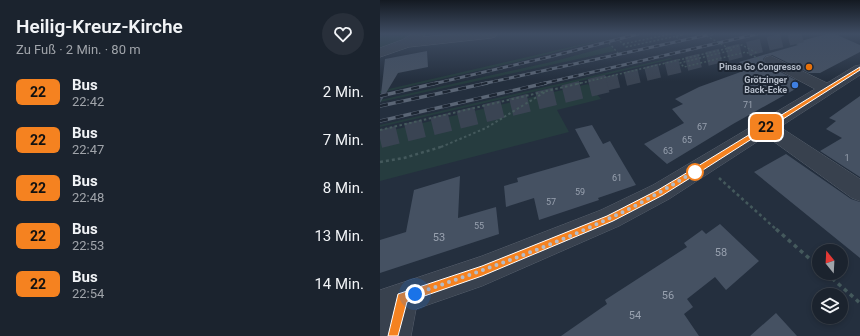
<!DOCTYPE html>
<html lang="de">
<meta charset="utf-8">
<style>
body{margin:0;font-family:Roboto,sans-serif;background:#282f3a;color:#f1f3f6;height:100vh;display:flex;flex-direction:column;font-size:15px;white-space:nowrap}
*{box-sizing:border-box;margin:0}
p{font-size:13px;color:#a0a4aa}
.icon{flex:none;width:22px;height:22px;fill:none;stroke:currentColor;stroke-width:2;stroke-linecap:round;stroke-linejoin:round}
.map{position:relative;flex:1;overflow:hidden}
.sheet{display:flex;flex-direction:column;background:#1b232e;width:380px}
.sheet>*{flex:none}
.badge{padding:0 8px;border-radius:6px;font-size:14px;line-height:26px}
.needle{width:26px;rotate:342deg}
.tools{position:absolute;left:432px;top:244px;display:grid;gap:8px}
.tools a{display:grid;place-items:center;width:36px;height:36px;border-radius:50%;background:#1b232e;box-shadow:0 2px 6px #0003,0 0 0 1px #39404a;font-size:20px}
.you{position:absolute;width:20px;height:20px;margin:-10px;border:3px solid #fff;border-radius:50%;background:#1a73e8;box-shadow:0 0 0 6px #1a73e833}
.map>.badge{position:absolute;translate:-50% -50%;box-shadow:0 0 0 2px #fff}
.round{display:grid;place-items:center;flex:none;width:42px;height:42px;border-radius:21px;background:#282f3a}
.head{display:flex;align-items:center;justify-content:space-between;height:68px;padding:0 16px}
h1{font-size:19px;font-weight:600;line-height:30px}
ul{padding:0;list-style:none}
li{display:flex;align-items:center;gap:12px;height:48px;padding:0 16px}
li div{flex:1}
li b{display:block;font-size:15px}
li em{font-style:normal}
li .badge{min-width:44px;font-weight:700;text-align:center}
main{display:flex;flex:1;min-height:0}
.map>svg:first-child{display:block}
.green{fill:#263c3f}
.building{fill:#455162}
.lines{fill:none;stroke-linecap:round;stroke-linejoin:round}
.highway-tunnel-far1{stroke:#3a4453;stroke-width:14;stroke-dasharray:14 7;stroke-linecap:butt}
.highway-tunnel{stroke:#3a4453;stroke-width:18;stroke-dasharray:18 9;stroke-linecap:butt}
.minor-casing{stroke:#565f6c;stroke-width:1}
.path-far3{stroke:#44595c;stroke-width:1.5;stroke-dasharray:2 2;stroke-linecap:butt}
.path-far2{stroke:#44595c;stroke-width:2;stroke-dasharray:2.5 2.5;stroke-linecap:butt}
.path-far1{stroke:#44595c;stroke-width:2.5;stroke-dasharray:3 3;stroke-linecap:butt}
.path{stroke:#44595c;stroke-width:3.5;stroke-dasharray:4 4;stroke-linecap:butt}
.minor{fill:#38414e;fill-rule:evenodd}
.rail-far1-casing{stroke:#5a6575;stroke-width:3}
.rail-casing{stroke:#5a6575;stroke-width:3.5}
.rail-far1{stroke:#1d2633;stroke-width:2;stroke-dasharray:5.5;stroke-linecap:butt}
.rail{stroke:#1d2633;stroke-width:2.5;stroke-dasharray:8;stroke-linecap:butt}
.path-bridge{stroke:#44595c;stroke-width:1.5;stroke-dasharray:2 2;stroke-linecap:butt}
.line{fill:#f58220;stroke:#fff}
.walk{stroke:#b4bcc9;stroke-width:4;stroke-dasharray:0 7.2}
.food-dot{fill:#e8710a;stroke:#1d2633;stroke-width:1.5}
.shop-dot{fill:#3f7fe0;stroke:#1d2633;stroke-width:1.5}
.stop-dot{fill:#fff;stroke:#f58220;stroke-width:2}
.labels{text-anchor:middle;stroke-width:4;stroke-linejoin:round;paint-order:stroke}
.far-poi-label{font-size:9px;font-weight:bold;fill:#b4bcc9;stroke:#1d2633;text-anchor:end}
.number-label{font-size:9px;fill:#98a1af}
.near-number-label{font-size:11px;fill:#98a1af}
</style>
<main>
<section class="sheet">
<div class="head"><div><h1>Heilig-Kreuz-Kirche</h1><p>Zu Fuß · 2 Min. · 80 m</p></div><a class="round"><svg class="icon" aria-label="heart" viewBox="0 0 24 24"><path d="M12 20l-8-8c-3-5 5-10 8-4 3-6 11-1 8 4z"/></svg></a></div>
<ul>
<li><span class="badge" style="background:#f58220;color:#111">22</span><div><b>Bus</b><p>22:42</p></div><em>2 Min.</em></li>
<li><span class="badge" style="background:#f58220;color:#111">22</span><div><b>Bus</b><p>22:47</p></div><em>7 Min.</em></li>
<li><span class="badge" style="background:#f58220;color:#111">22</span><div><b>Bus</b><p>22:48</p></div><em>8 Min.</em></li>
<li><span class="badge" style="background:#f58220;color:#111">22</span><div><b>Bus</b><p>22:53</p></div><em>13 Min.</em></li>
<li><span class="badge" style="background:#f58220;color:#111">22</span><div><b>Bus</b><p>22:54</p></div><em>14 Min.</em></li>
</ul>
</section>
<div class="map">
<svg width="480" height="336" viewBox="0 0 480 336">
<rect width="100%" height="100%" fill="#242f3e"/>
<path class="green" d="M247,34L141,61L0,93V91Z
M29,35L20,41L0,48V36Z
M231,46L235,51L0,102V100L171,62Z
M290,58L292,59L192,83L0,127V125Z
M208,84L221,99L177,110L189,132L0,181V133Z"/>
<path class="building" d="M447,34H455L480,45V52L440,73H429L392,55L386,56L383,59L385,64L416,80L419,87L353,124L287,164L264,144L304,123L292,109L303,104L295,99L319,87L366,70L355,64L360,63L359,62L418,45L413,43Z
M47,51L48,67L18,73L0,103L5,59Z
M480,96V177L440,151L462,138L446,129L456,121L449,118Z
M212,125L223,144L230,141L256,185L218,198L219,200L159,220L154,198L126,207L124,186L138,182L137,178L210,157L195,129Z
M406,154L471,199L480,202V258L374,172Z
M80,176L78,218L116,207L119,234L0,273V240L26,232L34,190Z
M340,224L379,261L346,290L335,277L307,299L313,307L304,314L319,336H181L227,304L225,300L307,247L304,243L322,230L326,234Z
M396,313L417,336H370Z"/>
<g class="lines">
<path class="highway-tunnel-far1" d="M225,84L428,34"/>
<path class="highway-tunnel" d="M0,139L229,83"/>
<defs>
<path id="minor" d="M32,34H45L43,37L74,34H117L115,37L111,38L29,47L0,57V48L22,40Z
M391,56L447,83L475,66L480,65V75L400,127L480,179V201L472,198L386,136L289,199L239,226L102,286L36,309L31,336H0V290L102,256L221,210L273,185L435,89L386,63L384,60L386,57Z"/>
</defs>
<use href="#minor" class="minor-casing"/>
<path class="path-far3" d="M296,37L304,34
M296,37L300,39
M240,41L246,47
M229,43L238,53
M243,44L291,34
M197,84L362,45L377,53"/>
<path class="path-far2" d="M0,130L201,83
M61,147L106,128L165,92"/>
<path class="path-far1" d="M0,162L24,158L64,146
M339,178L397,230"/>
<path class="path" d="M396,229L439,267
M446,273L480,303"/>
<use href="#minor" class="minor"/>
<defs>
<path id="rail-far1" d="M53,84L169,57L258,34
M102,84L332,34
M161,84L377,34"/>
<path id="rail" d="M0,96L57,83
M0,106L107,83
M0,121L166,83"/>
</defs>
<use href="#rail-far1" class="rail-far1-casing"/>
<use href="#rail" class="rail-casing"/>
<use href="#rail-far1" class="rail-far1"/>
<use href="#rail" class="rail"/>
<path class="path-bridge" d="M323,34L352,50
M246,47L306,34
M352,50L300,63L304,67L366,52L381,60"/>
</g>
<linearGradient id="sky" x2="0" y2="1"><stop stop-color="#141a22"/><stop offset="0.42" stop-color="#3f4d63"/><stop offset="1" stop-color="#3f4d63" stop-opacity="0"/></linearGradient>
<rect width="480" height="81" fill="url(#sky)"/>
<path class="line" d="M480,67V70L323,170L283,195L233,221L102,276L27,302L18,336H8L18,294L102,266L227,216L278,190L318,166Z"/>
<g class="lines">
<path class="walk" d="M35,294C101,271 167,248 230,218C261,204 291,186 320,168L315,172"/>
</g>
<circle class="food-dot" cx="429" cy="67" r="4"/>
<circle class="shop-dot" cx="415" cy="85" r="4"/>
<circle class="stop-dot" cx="315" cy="172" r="8"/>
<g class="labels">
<g class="far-poi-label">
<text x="421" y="70">Pinsa Go Congresso</text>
<text x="407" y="83">Grötzinger<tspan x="407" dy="10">Back-Ecke</tspan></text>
</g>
<g class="number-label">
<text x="368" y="108">71</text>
<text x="322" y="130">67</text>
<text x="307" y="143">65</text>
<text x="288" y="154">63</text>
<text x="467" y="161">1</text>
<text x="237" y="181">61</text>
<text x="200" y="195">59</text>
<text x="171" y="205">57</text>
<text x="99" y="229">55</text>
</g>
<g class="near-number-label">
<text x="59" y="241">53</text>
<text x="341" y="256">58</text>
<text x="288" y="299">56</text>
<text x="255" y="319">54</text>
</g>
</g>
</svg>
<div class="tools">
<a><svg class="needle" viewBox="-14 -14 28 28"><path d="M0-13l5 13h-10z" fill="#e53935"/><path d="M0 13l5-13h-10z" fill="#a0a4aa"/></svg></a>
<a><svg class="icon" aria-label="layers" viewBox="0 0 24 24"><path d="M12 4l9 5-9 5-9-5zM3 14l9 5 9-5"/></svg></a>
</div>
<div class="you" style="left:35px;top:294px"></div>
<b class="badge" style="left:386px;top:127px;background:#f58220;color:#111">22</b>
</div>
</main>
